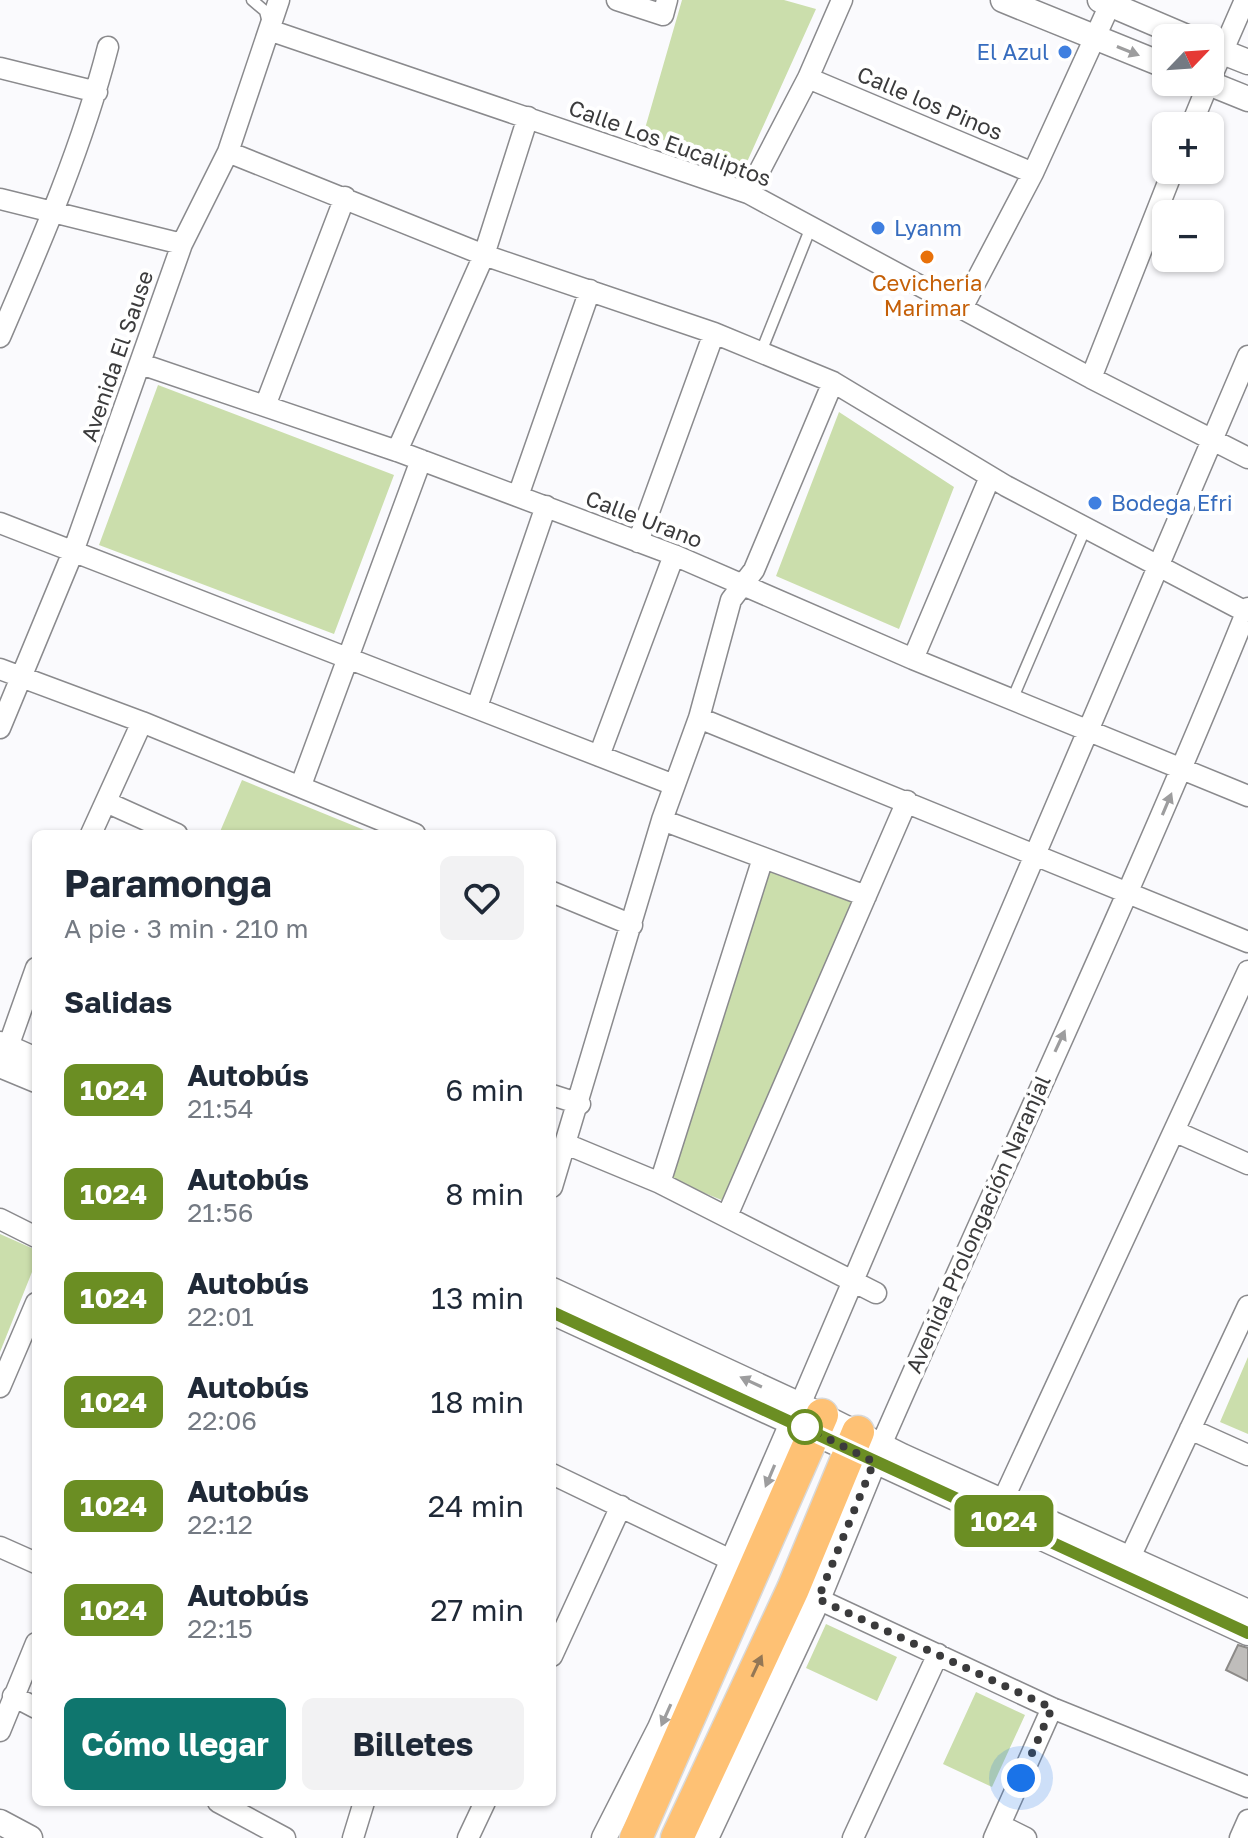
<!DOCTYPE html>
<html lang="es">
<meta charset="utf-8">
<style>
body{margin:0;font-family:"Golos Text",sans-serif;background:#f2f2f3;color:#1f2937;height:100vh;display:flex;flex-direction:column;font-size:30px;white-space:nowrap}
*{box-sizing:border-box;margin:0}
p{font-size:26px;color:#747a83}
.icon{flex:none;width:44px;height:44px;fill:none;stroke:currentColor;stroke-width:2;stroke-linecap:round;stroke-linejoin:round}
.map{position:relative;flex:1;overflow:hidden}
.sheet{position:absolute;left:32px;top:830px;width:524px;height:976px;display:flex;flex-direction:column;background:#fff;border-radius:12px;box-shadow:0 2px 6px #0004}
.sheet>*{flex:none}
.badge{padding:0 16px;border-radius:12px;font-size:28px;line-height:52px}
.needle{width:52px;rotate:65deg}
.buttons{position:absolute;left:1152px;top:24px;display:grid;gap:16px}
.buttons a{display:grid;place-items:center;width:72px;height:72px;border-radius:12px;background:#fff;box-shadow:0 2px 6px #0004;font-size:40px}
.you{position:absolute;width:40px;height:40px;margin:-20px;border:6px solid #fff;border-radius:50%;background:#1a73e8;box-shadow:0 0 0 12px #1a73e833}
.map>.badge{position:absolute;translate:-50% -50%;box-shadow:0 0 0 4px #fff}
h2{padding:0 32px;font-size:30px;line-height:72px}
.round{display:grid;place-items:center;flex:none;width:84px;height:84px;border-radius:12px;background:#f2f2f3}
.head{display:flex;align-items:center;justify-content:space-between;height:136px;padding:0 32px}
h1{font-size:38px;font-weight:700;line-height:60px}
.action{display:flex;gap:16px;margin-top:auto;padding:16px 32px}
.action a{flex:1;height:92px;border-radius:12px;background:#0f766e;color:#fff;font-size:32px;font-weight:700;line-height:92px;text-align:center}
.action a+a{background:#f2f2f3;color:#1f2937}
ul{padding:0;list-style:none}
li{display:flex;align-items:center;gap:24px;height:104px;padding:0 32px}
li div{flex:1}
li b{display:block;font-size:30px}
li em{font-style:normal}
li .badge{min-width:88px;font-weight:700;text-align:center}
.map>svg:first-child{display:block}
.green{fill:#cbdeac}
.building{fill:#bfbdbb;stroke:#8c8a88;stroke-width:2}
.lines{fill:none;stroke-linecap:round;stroke-linejoin:round}
.service-casing{stroke:#8a8a8d;stroke-width:13}
.minor-casing{stroke:#8a8a8d;stroke-width:23}
.tertiary-casing{stroke:#8a8a8d;stroke-width:27}
.primary-casing{stroke:#d8d8d8;stroke-width:35}
.service{stroke:#fff;stroke-width:10}
.minor{stroke:#fff;stroke-width:20}
.tertiary{stroke:#fff;stroke-width:24}
.primary{stroke:#fec174;stroke-width:32}
.oneway{fill:#9d9d9e}
.oneway2{fill:#937755}
.line-casing{stroke:#fff;stroke-width:18}
.line{stroke:#6b8e23;stroke-width:12}
.walk{stroke:#3b3b3c;stroke-width:8;stroke-dasharray:0 14.4}
.shop-dot{fill:#3f7fe0;stroke:#fff;stroke-width:3}
.food-dot{fill:#e8710a;stroke:#fff;stroke-width:3}
.stop-dot{fill:#fff;stroke:#6b8e23;stroke-width:4}
.labels{text-anchor:middle;stroke-width:8;stroke-linejoin:round;paint-order:stroke}
.shop-label{font-size:22px;fill:#366cbe;stroke:#fff;text-anchor:start}
.street-label{font-size:22px;fill:#3b3b3c;stroke:#fff}
.food-label{font-size:22px;fill:#c56008;stroke:#fff}
</style>
<div class="map">
<svg width="1248" height="1838" viewBox="0 0 1248 1838">
<rect width="100%" height="100%" fill="#fafafd"/>
<path class="green" d="M682,0H784L816,9L742,173L644,132Z
M158,385L394,475L334,634L99,545Z
M839,412L954,487L899,629L776,576Z
M242,780L374,834H219Z
M770,870L854,900L724,1201L670,1179Z
M0,1234L36,1250V1262L0,1352Z
M1248,1357V1434L1220,1422Z
M826,1624L897,1657L877,1701L806,1668Z
M976,1692L1025,1715L992,1787L943,1764Z"/>
<path class="building" d="M1238,1645L1248,1648V1681L1226,1670Z"/>
<g class="lines">
<defs>
<path id="service" d="M252,0L265,11L268,23
M761,352L811,227
M1012,700L1086,527"/>
<path id="minor" d="M617,0L663,15L667,0
M269,30L748,193L1091,378L1248,458
M0,68L97,92
M808,78L1033,173
M1210,80L1245,0
M1191,126L1209,82
M228,152L484,255L714,333L833,382L1006,486L1246,612
M748,193L808,78L842,0
M0,199L182,244
M962,308L1033,173L1112,0
M0,337C41,242 82,148 108,47
M141,364L397,451L674,555L913,659L1248,796
M1091,378L1173,170
M265,406L345,197
M397,451L484,255L528,117
M518,496L590,290
M0,523L674,785
M638,542L714,333
M913,659L990,477
M0,669L142,722L415,834
M477,707L546,506
M699,718L1248,942
M0,728L73,552L182,244L228,152L279,0
M599,756L674,555
M301,785L421,460
M106,802L177,834
M662,820L866,896
M91,834L142,722
M552,892L632,925
M8,1047L36,968
M552,1095L580,1104
M1174,1131L1248,1164
M566,1144L660,1183L876,1293
M660,1183L763,858
M552,1187L662,820L699,718L731,600L754,570L833,382
M727,1216L907,801
M0,1219L36,1237
M0,1387L36,1303
M800,1405L1248,356
M1190,1429L1248,1455
M881,1445C1003,1166 1134,890 1248,608
M552,1474L733,1561
M997,1513L1248,971
M0,1547L36,1563
M1124,1570L1248,1306
M818,1599L1052,1708L1248,1787
M552,1656L621,1506
M13,1696L36,1708
M0,1731L36,1643
M218,1802L285,1838
M1000,1825L1026,1838
M353,1838L364,1802
M468,1838L485,1802
M853,1838L938,1654
M994,1838L1052,1708
M1240,1838L1248,1820"/>
<path id="tertiary" d="M1003,0L1166,66
M1100,0L1189,38
M1210,47L1248,62
M1206,82L1248,99
M0,1044L36,1060
M0,1065L36,1080
M552,1290L800,1405L902,1456L1248,1612
M552,1312L1248,1633
M0,1822L30,1838
M604,1838L660,1728L799,1407
M706,1838L818,1599L880,1447"/>
<path id="primary" d="M636,1838L822,1415
M677,1838L793,1589L858,1432"/>
</defs>
<use href="#service" class="service-casing"/>
<use href="#minor" class="minor-casing"/>
<use href="#tertiary" class="tertiary-casing"/>
<use href="#primary" class="primary-casing"/>
<use href="#service" class="service"/>
<use href="#minor" class="minor"/>
<use href="#tertiary" class="tertiary"/>
<use href="#primary" class="primary"/>
</g>
<defs><path id="oneway-solid" d="M-6-.8H1V-3.2L6.5 0L1 3.2V.8H-6Z" transform="scale(2)"/></defs>
<g class="oneway">
<use href="#oneway-solid" transform="translate(1128 51) rotate(22)"/>
<use href="#oneway-solid" transform="translate(1167 804) rotate(-67)"/>
<use href="#oneway-solid" transform="translate(1060 1041) rotate(-65)"/>
<use href="#oneway-solid" transform="translate(751 1382) rotate(-155)"/>
<use href="#oneway-solid" transform="translate(770 1476) rotate(113)"/>
<use href="#oneway-solid" transform="translate(666 1715) rotate(114)"/>
</g>
<use class="oneway2" href="#oneway-solid" transform="translate(757 1666) rotate(-65)"/>
<g class="lines">
<defs>
<path id="line" d="M552,1312L1248,1633"/>
</defs>
<use href="#line" class="line-casing"/>
<use href="#line" class="line"/>
<path class="walk" d="M805,1427L874,1462L818,1599L1052,1708L1021,1778"/>
</g>
<g class="shop-dot">
<circle cx="1065" cy="52" r="8"/>
<circle cx="878" cy="228" r="8"/>
<circle cx="1095" cy="503" r="8"/>
</g>
<circle class="food-dot" cx="927" cy="257" r="8"/>
<circle class="stop-dot" cx="805" cy="1427" r="16"/>
<g class="labels">
<g class="shop-label">
<text x="1049" y="60" text-anchor="end">El Azul</text>
<text x="894" y="236">Lyanm</text>
<text x="1111" y="511">Bodega Efri</text>
</g>
<g class="street-label">
<text transform="translate(930 103) rotate(23)" y="8">Calle los Pinos</text>
<text transform="translate(670 143) rotate(20)" y="8">Calle Los Eucaliptos</text>
<text transform="translate(117 356) rotate(-71)" y="8">Avenida El Sause</text>
<text transform="translate(644 519) rotate(21)" y="8">Calle Urano</text>
<text transform="translate(978 1224) rotate(-66)" y="8">Avenida Prolongación Naranjal</text>
</g>
<g class="food-label">
<text x="927" y="291">Cevicheria<tspan x="927" dy="25">Marimar</tspan></text>
</g>
</g>
</svg>
<div class="buttons">
<a><svg class="needle" viewBox="-14 -14 28 28"><path d="M0-13l5 13h-10z" fill="#e53935"/><path d="M0 13l5-13h-10z" fill="#747a83"/></svg></a>
<a>+</a>
<a>−</a>
</div>
<div class="you" style="left:1021px;top:1778px"></div>
<b class="badge" style="left:1004px;top:1521px;background:#6b8e23;color:#fff">1024</b>
<section class="sheet">
<div class="head"><div><h1>Paramonga</h1><p>A pie · 3 min · 210 m</p></div><a class="round"><svg class="icon" aria-label="heart" viewBox="0 0 24 24"><path d="M12 20l-8-8c-3-5 5-10 8-4 3-6 11-1 8 4z"/></svg></a></div>
<h2>Salidas</h2>
<ul>
<li><span class="badge" style="background:#6b8e23;color:#fff">1024</span><div><b>Autobús</b><p>21:54</p></div><em>6 min</em></li>
<li><span class="badge" style="background:#6b8e23;color:#fff">1024</span><div><b>Autobús</b><p>21:56</p></div><em>8 min</em></li>
<li><span class="badge" style="background:#6b8e23;color:#fff">1024</span><div><b>Autobús</b><p>22:01</p></div><em>13 min</em></li>
<li><span class="badge" style="background:#6b8e23;color:#fff">1024</span><div><b>Autobús</b><p>22:06</p></div><em>18 min</em></li>
<li><span class="badge" style="background:#6b8e23;color:#fff">1024</span><div><b>Autobús</b><p>22:12</p></div><em>24 min</em></li>
<li><span class="badge" style="background:#6b8e23;color:#fff">1024</span><div><b>Autobús</b><p>22:15</p></div><em>27 min</em></li>
</ul>
<div class="action"><a>Cómo llegar</a><a>Billetes</a></div>
</section>
</div>
